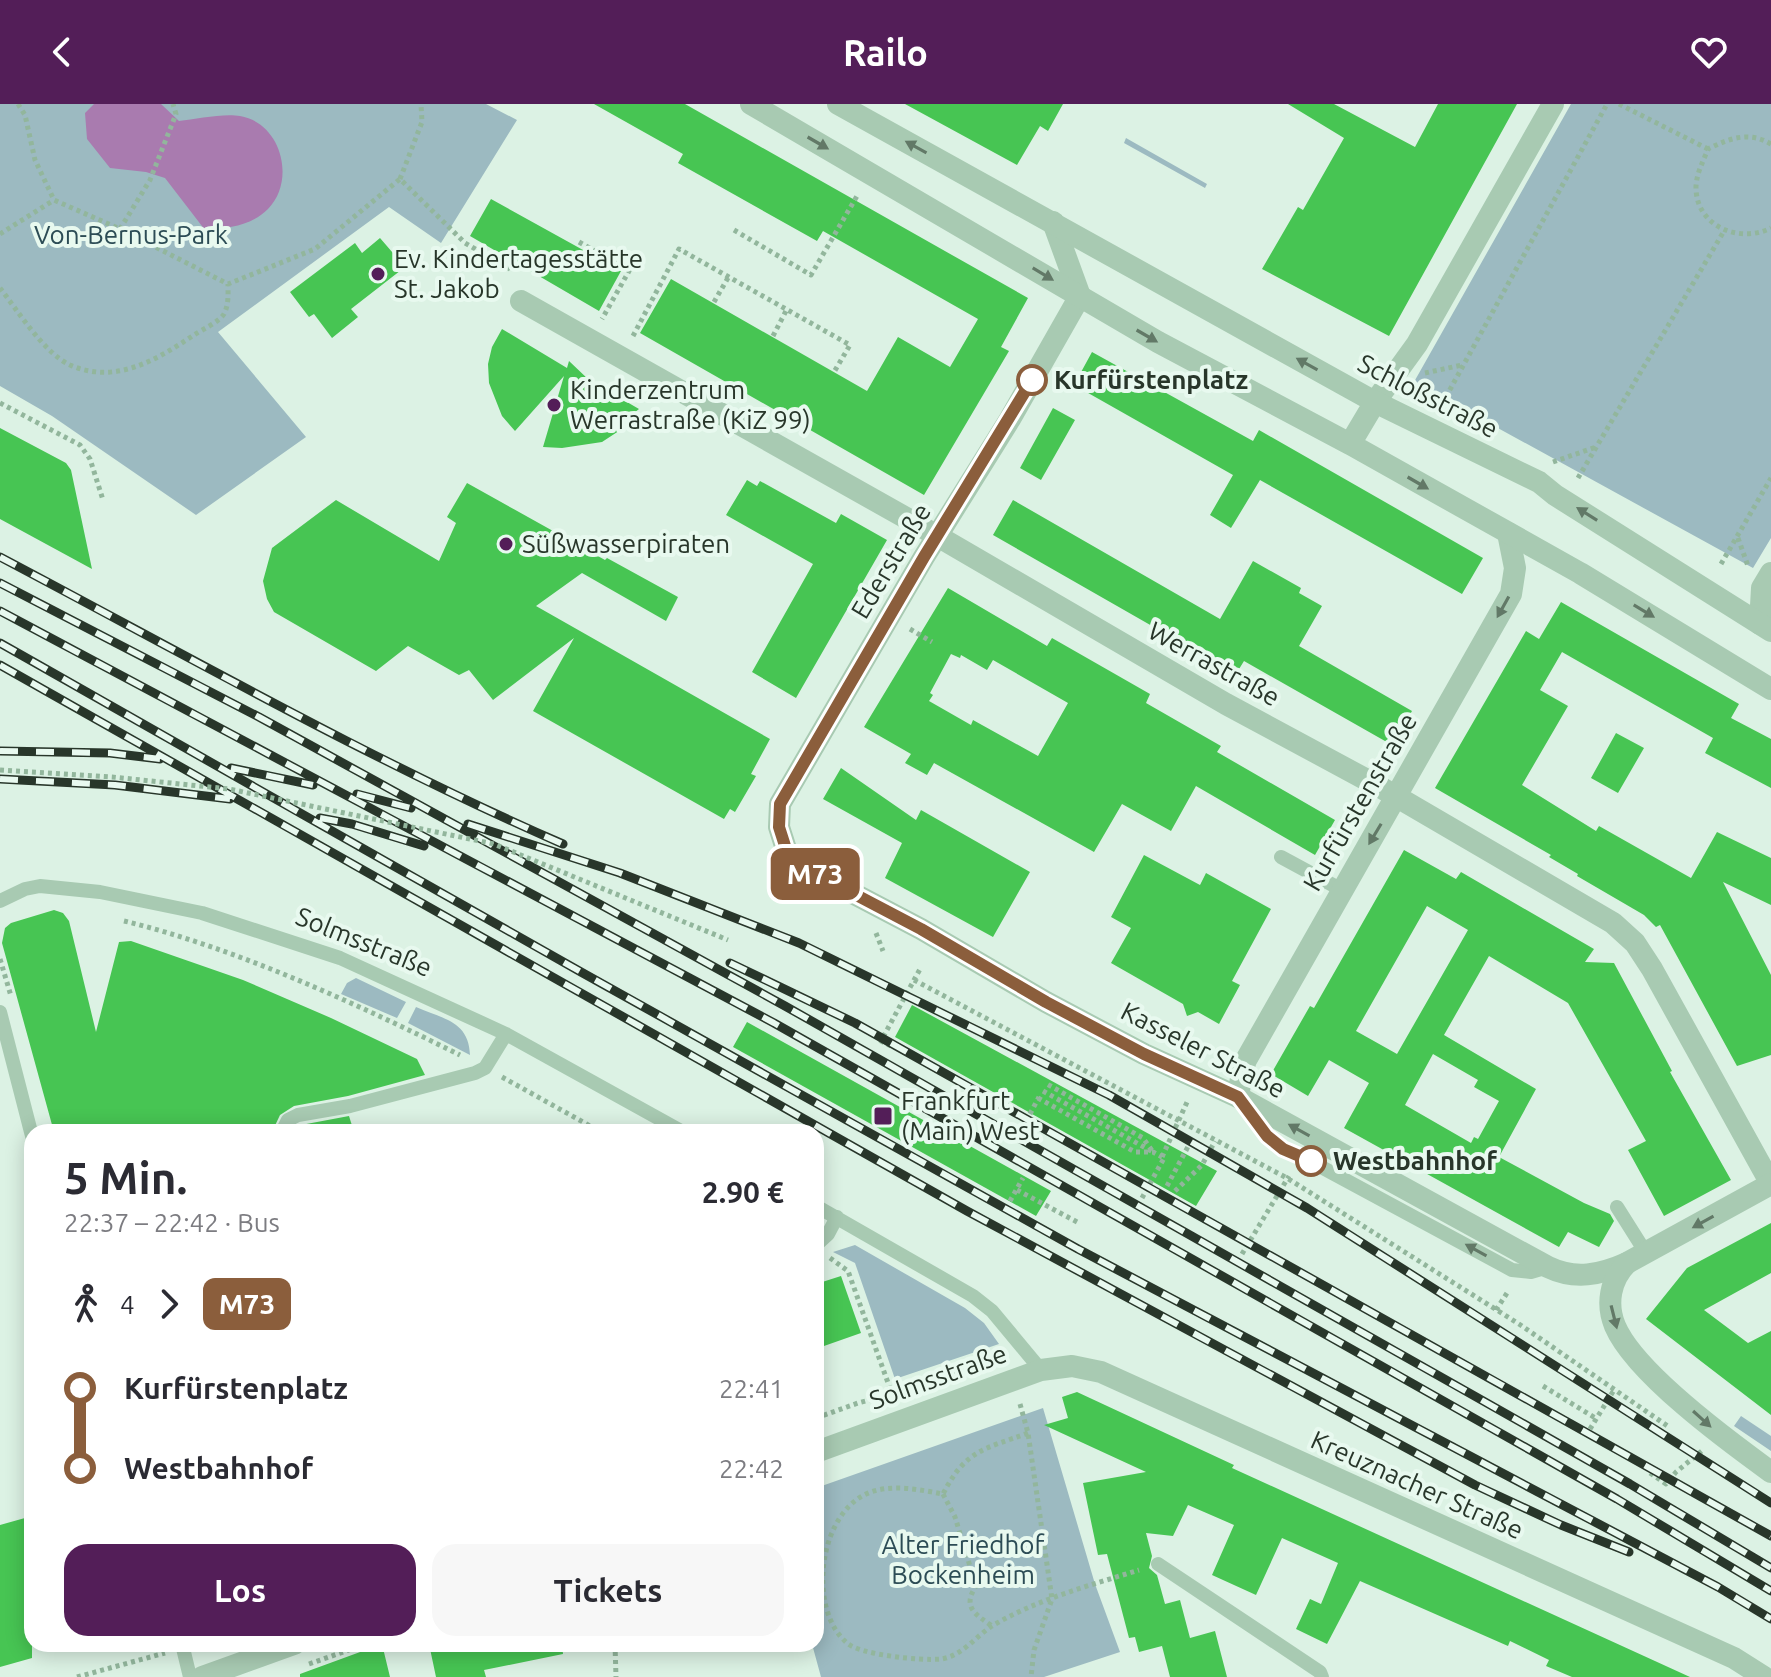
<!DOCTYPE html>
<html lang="de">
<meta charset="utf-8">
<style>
body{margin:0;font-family:Ubuntu,sans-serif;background:#f7f7f7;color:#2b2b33;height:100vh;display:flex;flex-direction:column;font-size:30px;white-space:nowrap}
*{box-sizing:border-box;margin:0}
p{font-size:26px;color:#7c7c81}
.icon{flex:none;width:44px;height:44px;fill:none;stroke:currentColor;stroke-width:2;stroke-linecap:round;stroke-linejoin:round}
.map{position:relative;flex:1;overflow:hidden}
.details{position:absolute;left:24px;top:1020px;width:800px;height:528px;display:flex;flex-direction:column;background:#fff;border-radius:24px;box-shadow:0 4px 20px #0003}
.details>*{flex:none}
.badge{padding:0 16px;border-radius:12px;font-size:28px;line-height:52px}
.map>.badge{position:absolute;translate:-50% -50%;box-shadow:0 0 0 4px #fff}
.legs{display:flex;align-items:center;gap:12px;height:88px;padding:0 40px;font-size:26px}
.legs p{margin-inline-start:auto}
.summary{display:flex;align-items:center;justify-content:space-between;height:136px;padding:0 40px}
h1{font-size:44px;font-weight:600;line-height:60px}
.cta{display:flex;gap:16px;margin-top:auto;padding:16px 40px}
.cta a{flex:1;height:92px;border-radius:24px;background:#531e58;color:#fff;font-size:32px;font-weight:600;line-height:92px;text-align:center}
.cta a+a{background:#f7f7f7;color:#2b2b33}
ul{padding:0 40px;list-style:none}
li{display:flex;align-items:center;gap:28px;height:80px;font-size:30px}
li i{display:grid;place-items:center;width:12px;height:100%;margin:0 10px;background:currentColor}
li i::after{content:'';width:20px;height:20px;margin:-10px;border:6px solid;border-radius:50%;background:#fff}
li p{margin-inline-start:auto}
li:first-child i{background:linear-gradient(#0000 50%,currentColor 0)}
li:last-child i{background:linear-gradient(currentColor 50%,#0000 0)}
header{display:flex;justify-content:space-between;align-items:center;height:104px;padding:0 40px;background:#531e58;color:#fff;font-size:36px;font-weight:600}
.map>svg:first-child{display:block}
.green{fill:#9cbac1}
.water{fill:#a97baf}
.building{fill:#47c553;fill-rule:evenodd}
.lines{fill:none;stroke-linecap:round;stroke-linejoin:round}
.path{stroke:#92b69c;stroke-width:5;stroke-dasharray:4 4;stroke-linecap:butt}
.service{stroke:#a8cab2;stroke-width:14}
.minor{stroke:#a8cab2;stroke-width:22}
.tertiary{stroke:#a8cab2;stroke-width:22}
.rail-casing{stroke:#28362a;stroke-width:9}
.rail{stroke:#e8f9ef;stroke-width:6;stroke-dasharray:18;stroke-linecap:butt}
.path-bridge{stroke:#92b69c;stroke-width:5;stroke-dasharray:4 4;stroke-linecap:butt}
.oneway{fill:#627967}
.line-1-casing{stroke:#fff;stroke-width:18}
.line-1{stroke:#8b5e3c;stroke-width:12}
.poi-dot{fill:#531e58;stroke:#e8f9ef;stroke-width:3}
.stop-1-dot{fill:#fff;stroke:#8b5e3c;stroke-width:4}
.labels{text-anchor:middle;stroke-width:8;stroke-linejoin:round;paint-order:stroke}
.park-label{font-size:26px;fill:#2c4c55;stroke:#e8f9ef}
.poi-label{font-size:26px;fill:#28362a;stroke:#e8f9ef;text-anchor:start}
.stop-label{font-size:26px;font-weight:bold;fill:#28362a;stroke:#e8f9ef;text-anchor:start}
.street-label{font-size:26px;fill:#28362a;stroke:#e8f9ef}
</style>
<header><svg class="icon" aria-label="back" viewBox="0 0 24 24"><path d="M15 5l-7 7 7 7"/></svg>Railo<svg class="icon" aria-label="heart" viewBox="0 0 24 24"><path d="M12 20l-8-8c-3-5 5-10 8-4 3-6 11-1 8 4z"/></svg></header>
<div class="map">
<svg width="1771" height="1573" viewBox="0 0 1771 1573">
<rect width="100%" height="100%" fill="#dcf2e4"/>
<path class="green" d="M0,0H486L517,16L441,139L389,103L218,228L306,333L196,411L52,312L0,282Z
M1571,0H1771V434L1753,464L1414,278Z
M1126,34L1207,80L1205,84L1124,39Z
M356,874L406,898L397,914L341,890L347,879Z
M416,903C443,915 469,917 470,951L408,919Z
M855,1141L965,1204L984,1219L999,1240L895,1275L855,1159L833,1148Z
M1043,1304L1095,1480L1120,1548L1044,1573H821L812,1540H816V1384Z
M1741,1312L1771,1332V1347L1734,1322Z"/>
<path class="water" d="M94,0H161L179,17C196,15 224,9 240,12C282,19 296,77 268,105C251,122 228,124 205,126L165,74L146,68L110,64L87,35L85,9Z"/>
<path class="building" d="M594,0H685L1028,194L1001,243L1009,247L924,391L640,229L671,175L867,287L898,233L950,263L978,215L823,127L817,137L678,59L683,50Z
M905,0H1063L1048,27L1040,22L1017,61Z
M1288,0H1334L1415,43L1438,0H1517L1389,232L1262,165L1298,103L1303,106L1344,34Z
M491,95L621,167L599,207L470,132Z
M380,134L405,163L351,205L358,213L332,234L314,210L309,213L290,188L355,139L362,149Z
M502,225L567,264L569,257L589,276L639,305L624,317L628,321L602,338L562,344L543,343L564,272L515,327L502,312L489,279L488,260L492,243Z
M1092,248L1253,337L1259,326L1483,454L1462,490L1260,376L1231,424L1210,411L1233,371L1074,281Z
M1053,304L1075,316L1041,376L1020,364Z
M0,324L66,359L71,366L92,465L0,415Z
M747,376L757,382L760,377L836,419L841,410L887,436L796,594L752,568L813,460L726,411Z
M467,379L605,456L607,454L678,493L666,517L582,469L536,502L770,635L751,670L756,672L735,708L730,705L724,715L533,607L574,534L493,596L469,566L459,571L408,542L376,567L274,508L267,495L263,477L272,444L336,396L439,457L456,419L447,413Z
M1013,396L1220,515L1253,457L1301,484L1299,489L1322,502L1299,542L1412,607L1392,641L1244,557L1236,570L993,431Z
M948,484L1047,542L1052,534L1150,590L1146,599L1221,642L1217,648L1335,716L1315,751L1196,682L1171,727L1122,700L1094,748L934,659L927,671L905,659L911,650L864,623ZM951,550L960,554L961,551L987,566L993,556L1068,599L1038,652L973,616L971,621L929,597L933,591L930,589Z
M1561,498L1739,600L1731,614L1771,635V684L1705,649L1713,634L1562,548L1540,586L1568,602L1522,681L1596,727L1599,722L1691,774L1717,728L1771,754V801L1723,778L1771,871V951L1737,962L1660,821L1656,823L1644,811L1577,772L1578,770L1549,753L1551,751L1435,684L1526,527L1539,535Z
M1616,629L1644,644L1618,689L1591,674Z
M841,664L916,716L921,706L1030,768L993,833L885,774L902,739L823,695Z
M1404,746L1456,775L1461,768L1594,845L1585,858L1614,859L1672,967L1670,968L1731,1076L1664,1112L1628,1046L1646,1037L1568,899L1489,852L1444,931L1536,985L1499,1053L1584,1099L1610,1110L1614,1117L1599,1143L1568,1128L1559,1143L1344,1024L1369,979L1329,956L1308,992L1271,970L1310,902L1314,904ZM1427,802L1468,826L1397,950L1356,927ZM1433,950L1478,976L1474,983L1499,997L1478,1035L1474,1033L1471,1039L1405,1001Z
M1144,751L1200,781L1206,769L1271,805L1232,877L1240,881L1219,920L1198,908L1187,912L1183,900L1111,859L1131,824L1111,813Z
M54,806L63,809L69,817L96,928L119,838L131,837L243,876L331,914L417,955L425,971L348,992L294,1002L280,1011L272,1028H54L2,839L5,824L11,819Z
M912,901L1217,1067L1196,1102L895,933Z
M747,918L1051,1087L1036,1112L733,943Z
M349,1012L354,1028H293L301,1021Z
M1771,1119V1169L1704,1206L1748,1239L1771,1227V1311L1646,1215L1687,1164Z
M841,1172L861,1229L824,1242L821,1234L816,1236V1180Z
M1077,1288L1234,1361L1232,1364L1690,1573H1572L1546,1562L1549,1556L1510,1537L1508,1542L1360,1477L1327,1540L1296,1525L1310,1495L1321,1500L1338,1459L1282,1434L1256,1491L1212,1471L1234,1421L1188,1401L1173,1432L1146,1429L1152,1452L1149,1464L1157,1471L1165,1500L1180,1496L1190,1534L1215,1527L1227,1573H1170L1162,1542L1139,1548L1135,1533L1129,1534L1107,1450L1098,1451L1083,1379L1146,1368L1044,1321L1068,1314L1062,1293Z
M32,1412V1554L0,1563V1421Z
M382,1540L390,1573H300V1570Z
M429,1540H562L563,1550L484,1566L486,1573H436Z"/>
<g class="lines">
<path class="path" d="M18,0L25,11L35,56L54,96L120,125L228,180L315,145L400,75L465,139L512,166
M1619,0L1708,45
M1771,40C1749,27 1730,34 1708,45C1703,58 1697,68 1696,82C1695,122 1739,140 1771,124
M400,75L422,18L421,0
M120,125L150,76L176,10L173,0
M734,126L811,171L857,92
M0,130L54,96
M579,138L629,167L602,215
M0,184C18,207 44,249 70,261C116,281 156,256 194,231C203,225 219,218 224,210C229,200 228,190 228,180
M714,198L729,172
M633,232L679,145L850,241L834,268
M773,232L787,205
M1425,269L1462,261
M0,299L80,341L90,355L103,396
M1442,300L1607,0
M1553,358L1596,343
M1578,374L1724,127
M1738,434L1748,462
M1721,460L1771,374
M910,525L932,538
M124,817C236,844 357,900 460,951
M876,829L883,847
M0,855L11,892
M914,876L1287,1074L1519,1220L1669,1323
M891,942L881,937L920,865
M502,973L601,1028
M1043,987L1153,1048L1143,1034L1047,980
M1038,994L1135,1048H1153L1162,1053
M1030,1010L1039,993
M1167,1082L1191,1037L1181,1032
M1017,1086L1079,1119
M1175,1087L1202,1061L1215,1037
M1142,1094L1164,1054L1162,1053L1188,996
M1010,1097L1023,1074
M1242,1150L1289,1072
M830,1154L848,1167L892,1290
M1496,1206L1509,1186
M1543,1282L1597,1315
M1020,1300L1028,1329L1052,1495L1034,1546L1031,1573
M816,1314L858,1299L892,1290L984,1256
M1590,1325L1614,1286
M1028,1329C985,1345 966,1345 943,1390C921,1386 893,1380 871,1388C819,1406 806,1504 847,1539C860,1551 922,1557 941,1555C962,1552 975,1533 992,1522C1035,1496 1091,1481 1139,1466
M1650,1369L1666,1380L1676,1368L1703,1346
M943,1390L955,1413L976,1482C962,1503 975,1510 992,1522
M615,1540L616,1573
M309,1560L366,1540
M77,1573L165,1549"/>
<path class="service" d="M1281,753L1342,786
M0,797L25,785L40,782L100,788L202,809L340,854L506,930L683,1028
M0,908L32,1032
M1244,1001C1268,1033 1274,1042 1312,1058L1512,1166L1531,1168L1548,1163
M282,1028L288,1016L298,1011L350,1002L475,969L485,964L506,930
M816,1102L973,1192L992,1207L1041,1266
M1617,1103L1646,1149
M816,1141L828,1130L837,1113
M1158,1460L1320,1568L1322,1573
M182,1540L190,1573"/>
<path class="minor" d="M1053,118L1080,192L1010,315L924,453L780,700L779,723L786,745L801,762L921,825L1046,898L1144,950L1238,993L1548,1163C1575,1176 1600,1171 1627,1159
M521,197L915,419L1226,600L1380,683L1613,819L1635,839L1652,865L1771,1080
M1375,298L1417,240L1553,0
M1760,520L1762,484L1771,469
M1238,993L1242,968L1246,956L1511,490L1515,464L1508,429
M816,1348L1041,1266L1072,1262L1101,1268L1734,1554L1764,1573
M202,1573L294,1540"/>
<path class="tertiary" d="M751,0L1158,238L1350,340L1580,469L1771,585
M838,0L1375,298L1539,378L1555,391L1771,527
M1350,340L1375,298
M1771,1080L1627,1159C1610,1176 1606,1200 1615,1222C1635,1269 1728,1337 1771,1368"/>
<defs>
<path id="rail" d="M0,453C186,551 370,656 563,740
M0,479L259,613L785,902L1630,1380L1771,1464
M0,507L774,919L1617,1395L1771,1487
M0,539L581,868L1078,1145L1718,1483L1771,1515
M0,561L967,1107L1475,1381L1561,1421L1629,1448
M0,647L110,649L160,655
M231,664L313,681
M0,675L115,681L230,695
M357,690L411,704
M320,714L352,720L424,742
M468,720L620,769L799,839L1109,991L1307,1104L1771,1399
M730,859L855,919L1771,1432"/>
</defs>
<use href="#rail" class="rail-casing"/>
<use href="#rail" class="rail"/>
<path class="path-bridge" d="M0,666L112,673L229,685L494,740L728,836"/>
</g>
<defs><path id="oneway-solid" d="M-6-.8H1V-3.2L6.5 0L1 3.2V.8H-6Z" transform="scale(2)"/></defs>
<g class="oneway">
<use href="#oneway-solid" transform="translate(818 39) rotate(30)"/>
<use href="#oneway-solid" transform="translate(916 43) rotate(-151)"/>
<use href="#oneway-solid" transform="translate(1043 170) rotate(31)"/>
<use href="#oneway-solid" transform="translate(1147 232) rotate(30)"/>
<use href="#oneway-solid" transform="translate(1307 260) rotate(-151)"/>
<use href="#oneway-solid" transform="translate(1418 379) rotate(30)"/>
<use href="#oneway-solid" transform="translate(1587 410) rotate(-148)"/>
<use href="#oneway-solid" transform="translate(1503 503) rotate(119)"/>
<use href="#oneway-solid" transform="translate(1644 507) rotate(31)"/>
<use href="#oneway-solid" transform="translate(1375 730) rotate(121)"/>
<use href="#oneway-solid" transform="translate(1299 1026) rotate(-151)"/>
<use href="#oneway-solid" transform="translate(1703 1118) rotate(151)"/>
<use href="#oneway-solid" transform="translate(1476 1146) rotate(-151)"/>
<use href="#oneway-solid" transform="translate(1614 1213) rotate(76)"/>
<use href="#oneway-solid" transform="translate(1702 1315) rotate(42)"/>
</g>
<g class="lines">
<defs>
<path id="line-1" d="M1032,276L924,453L780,700L779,723L786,745L801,762L921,825L1046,898L1144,950L1238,993L1267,1032L1283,1045L1311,1057"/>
</defs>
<use href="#line-1" class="line-1-casing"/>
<use href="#line-1" class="line-1"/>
</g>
<g class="poi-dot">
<circle cx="378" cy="170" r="8"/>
<circle cx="554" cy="301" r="8"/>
<circle cx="506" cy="440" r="8"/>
<rect x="873" y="1002" width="20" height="20" rx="4"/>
</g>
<g class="stop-1-dot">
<circle cx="1032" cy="276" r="14"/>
<circle cx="1311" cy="1057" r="14"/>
</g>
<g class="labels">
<g class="park-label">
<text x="131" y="140">Von-Bernus-Park</text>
<text x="963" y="1450">Alter Friedhof<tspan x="963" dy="30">Bockenheim</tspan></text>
</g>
<g class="poi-label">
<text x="394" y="164">Ev. Kindertagesstätte<tspan x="394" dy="30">St. Jakob</tspan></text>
<text x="570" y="295">Kinderzentrum<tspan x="570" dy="30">Werrastraße (KiZ 99)</tspan></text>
<text x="522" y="449">Süßwasserpiraten</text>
<text x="901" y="1006">Frankfurt<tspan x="901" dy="30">(Main) West</tspan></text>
</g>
<g class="stop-label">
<text x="1054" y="285">Kurfürstenplatz</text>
<text x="1333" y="1066">Westbahnhof</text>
</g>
<g class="street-label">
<text transform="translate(1428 292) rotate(27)" y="9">Schloßstraße</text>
<text transform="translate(891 457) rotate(-59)" y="9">Ederstraße</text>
<text transform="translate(1214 560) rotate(29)" y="9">Werrastraße</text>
<text transform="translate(1360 698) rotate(-60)" y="9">Kurfürstenstraße</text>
<text transform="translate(364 838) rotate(22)" y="9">Solmsstraße</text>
<text transform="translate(1203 946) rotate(27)" y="9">Kasseler Straße</text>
<text transform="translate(938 1273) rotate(-20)" y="9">Solmsstraße</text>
<text transform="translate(1417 1381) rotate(24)" y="9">Kreuznacher Straße</text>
</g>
</g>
</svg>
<b class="badge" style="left:815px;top:770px;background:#8b5e3c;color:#fff">M73</b>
<section class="details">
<div class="summary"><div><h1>5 Min.</h1><p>22:37 – 22:42 · Bus</p></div><b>2.90 €</b></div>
<div class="legs"><svg class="icon" aria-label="walk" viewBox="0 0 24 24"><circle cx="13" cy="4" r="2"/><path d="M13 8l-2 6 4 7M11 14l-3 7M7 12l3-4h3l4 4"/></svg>4<svg class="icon" aria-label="forward" viewBox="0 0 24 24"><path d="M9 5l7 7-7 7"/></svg><b class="badge" style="background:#8b5e3c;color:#fff">M73</b></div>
<ul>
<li><i style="color:#8b5e3c"></i><b>Kurfürstenplatz</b><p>22:41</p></li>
<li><i style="color:#8b5e3c"></i><b>Westbahnhof</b><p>22:42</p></li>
</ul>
<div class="cta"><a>Los</a><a>Tickets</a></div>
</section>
</div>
